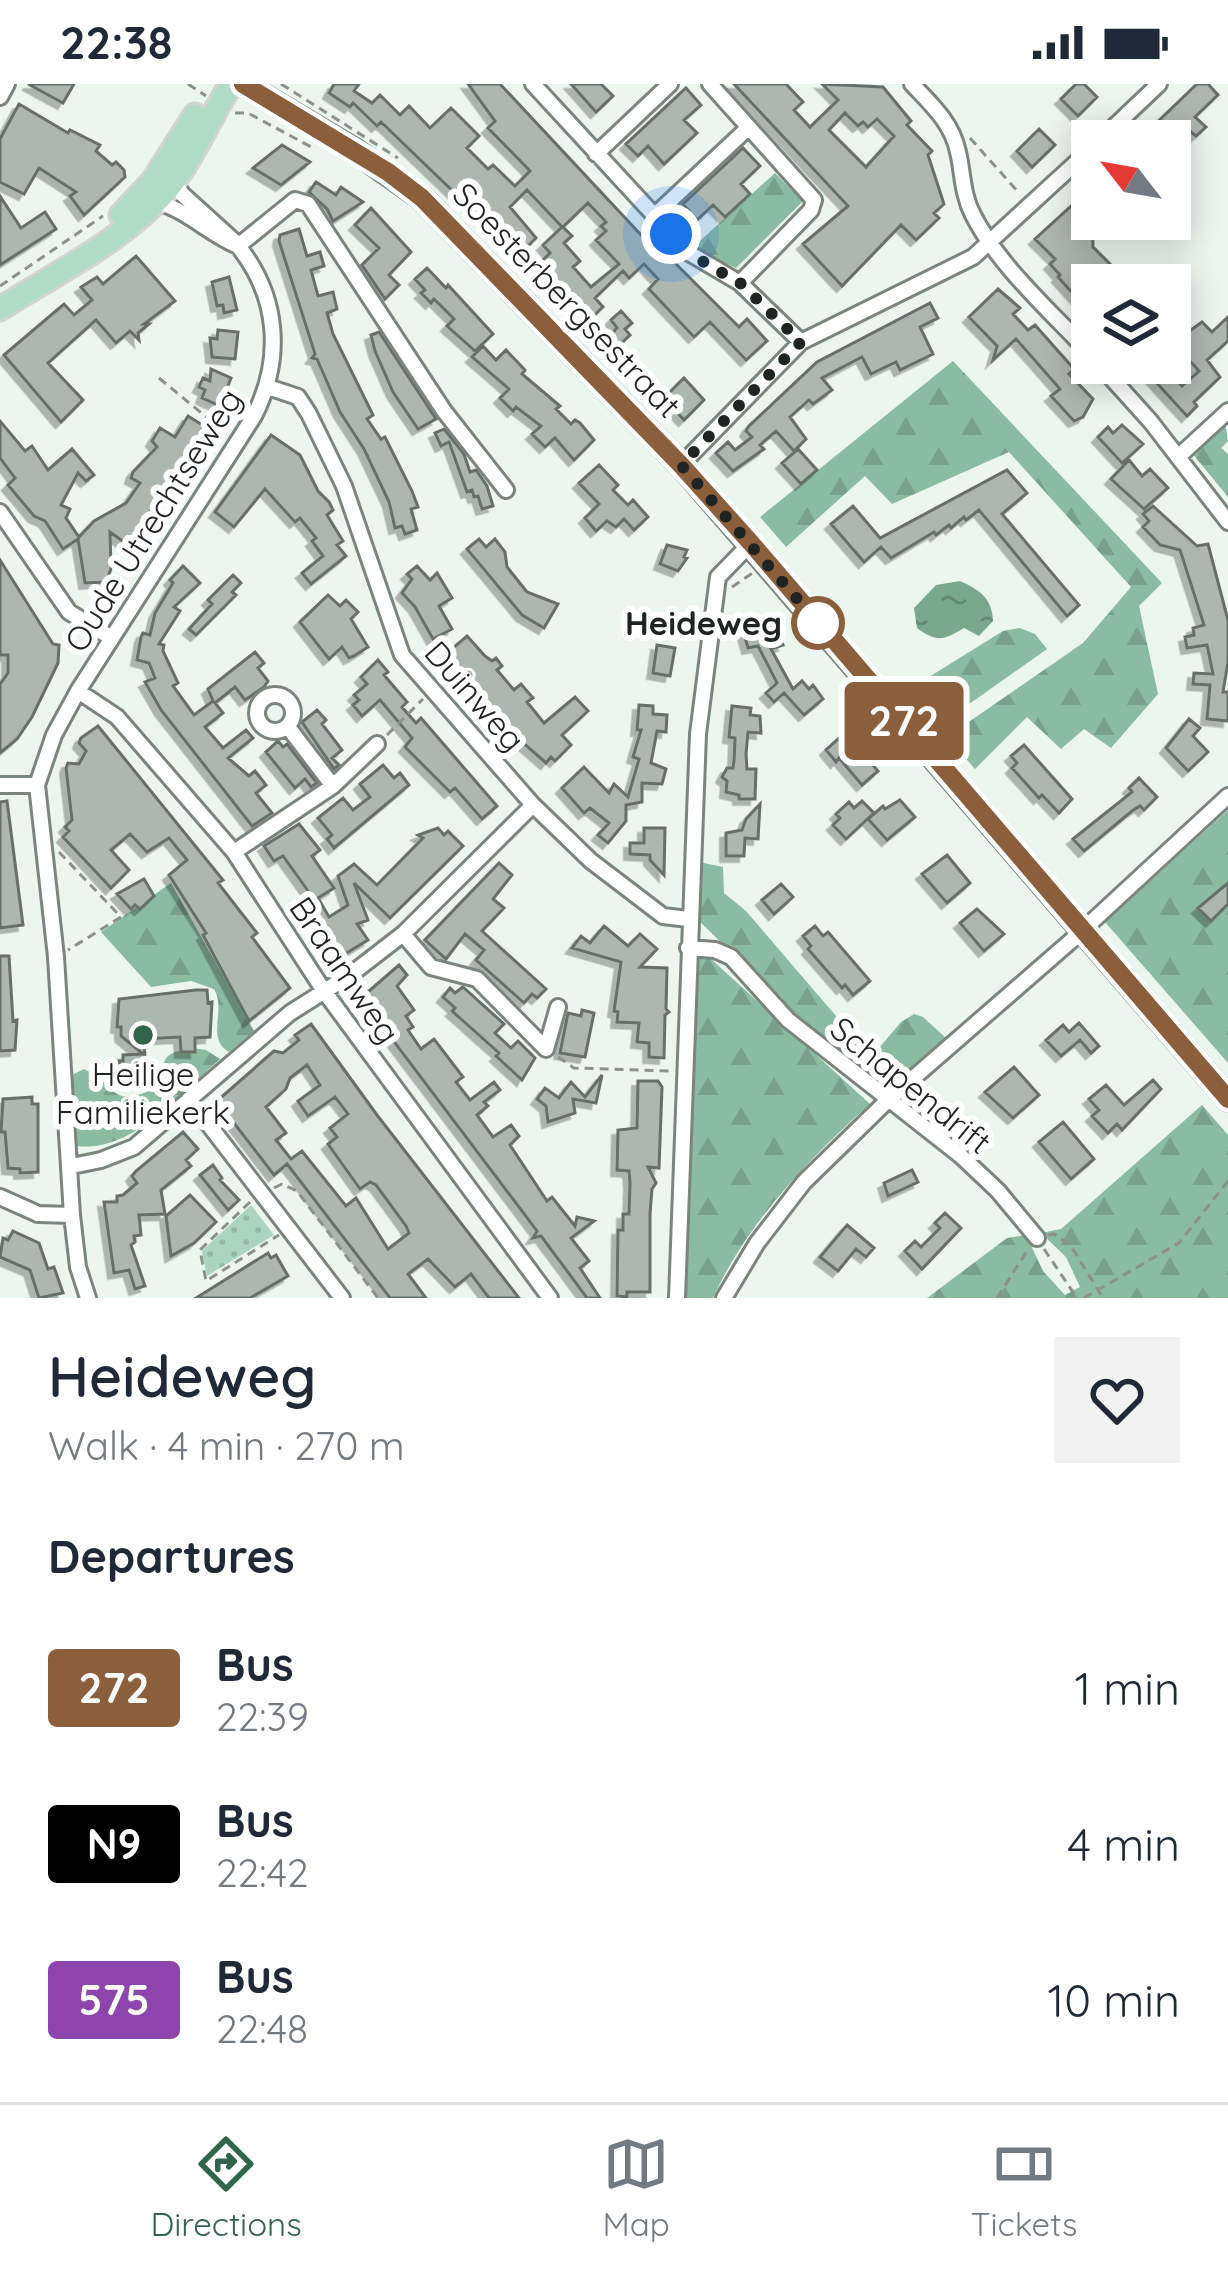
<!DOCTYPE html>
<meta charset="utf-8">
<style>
body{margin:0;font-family:Quicksand,sans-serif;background:#f2f2f3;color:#1f2937;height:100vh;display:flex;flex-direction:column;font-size:45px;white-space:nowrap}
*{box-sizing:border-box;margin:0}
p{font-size:39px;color:#747a83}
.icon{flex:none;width:66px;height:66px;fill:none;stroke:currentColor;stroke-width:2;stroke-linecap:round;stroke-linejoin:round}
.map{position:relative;height:1214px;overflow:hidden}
.details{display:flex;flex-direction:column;background:#fff;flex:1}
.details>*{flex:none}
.badge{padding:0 24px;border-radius:9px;font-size:42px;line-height:78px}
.needle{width:78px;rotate:301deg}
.buttons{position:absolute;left:1071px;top:36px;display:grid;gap:24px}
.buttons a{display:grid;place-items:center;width:120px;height:120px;border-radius:0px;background:#fff;box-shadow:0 6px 30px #0003;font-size:60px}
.you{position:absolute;width:60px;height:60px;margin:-30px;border:9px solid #fff;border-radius:50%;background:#1a73e8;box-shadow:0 0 0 18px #1a73e833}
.map>.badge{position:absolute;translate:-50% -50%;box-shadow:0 0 0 6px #fff}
h2{padding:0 48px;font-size:45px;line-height:108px}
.round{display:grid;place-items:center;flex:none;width:126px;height:126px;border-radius:0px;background:#f2f2f3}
.summary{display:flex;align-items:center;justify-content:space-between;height:204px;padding:0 48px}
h1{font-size:57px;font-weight:600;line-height:90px}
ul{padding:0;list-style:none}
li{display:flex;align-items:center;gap:36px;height:156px;padding:0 48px}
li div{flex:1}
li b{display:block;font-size:45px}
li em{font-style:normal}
li .badge{min-width:132px;font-weight:700;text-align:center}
.status{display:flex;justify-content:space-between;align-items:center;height:84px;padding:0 60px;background:#fff;direction:ltr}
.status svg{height:33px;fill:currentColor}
.menu{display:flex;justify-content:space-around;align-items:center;height:168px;border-top:3px solid #e0e1e3;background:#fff;font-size:33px;color:#747a83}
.menu a{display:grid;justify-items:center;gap:6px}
.menu .current{color:#30654a}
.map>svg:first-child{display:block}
.grass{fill:url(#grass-dots)}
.forest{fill:url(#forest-firs)}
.water{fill:url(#water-ripples)}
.building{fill:#acb7b0;stroke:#66706a;stroke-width:3;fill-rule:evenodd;filter:url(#shadow)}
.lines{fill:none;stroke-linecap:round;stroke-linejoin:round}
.street-casing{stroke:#7a857e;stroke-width:20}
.secondary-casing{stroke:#7a857e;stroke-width:27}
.primary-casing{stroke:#d2d3d3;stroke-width:27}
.path{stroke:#8a928e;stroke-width:3;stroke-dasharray:9 6;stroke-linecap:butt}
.street{stroke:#fff;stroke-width:14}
.secondary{stroke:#fff;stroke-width:21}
.primary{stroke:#b0dbc4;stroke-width:21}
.line-casing{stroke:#fff;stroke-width:27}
.line{stroke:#8b5e3c;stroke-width:18}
.walk{stroke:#1f2321;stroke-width:12;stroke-dasharray:0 21.6}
.stop-dot{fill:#fff;stroke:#8b5e3c;stroke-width:6}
.poi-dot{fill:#30654a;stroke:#fff;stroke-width:4.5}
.labels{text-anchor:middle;stroke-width:12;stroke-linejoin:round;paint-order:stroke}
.street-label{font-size:33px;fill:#1f2321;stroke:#fff}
.stop-label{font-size:33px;font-weight:bold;fill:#1f2321;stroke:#fff;text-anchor:end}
.poi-label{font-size:33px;fill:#1f2321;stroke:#fff}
</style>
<div class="status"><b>22:38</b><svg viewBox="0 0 49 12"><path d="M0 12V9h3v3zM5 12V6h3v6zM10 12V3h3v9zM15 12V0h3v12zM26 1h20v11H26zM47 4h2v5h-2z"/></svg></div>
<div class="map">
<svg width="1228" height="1214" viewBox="0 0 1228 1214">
<defs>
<pattern id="grass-dots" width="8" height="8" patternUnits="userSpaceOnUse" patternTransform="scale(3)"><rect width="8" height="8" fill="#abd5bd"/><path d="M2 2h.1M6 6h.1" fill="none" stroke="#93b7a2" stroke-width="1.8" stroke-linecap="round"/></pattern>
<pattern id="forest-firs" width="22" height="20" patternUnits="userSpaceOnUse" patternTransform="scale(3)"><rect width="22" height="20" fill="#8bbba0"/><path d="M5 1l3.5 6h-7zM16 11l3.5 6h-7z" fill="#78a08a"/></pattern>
<pattern id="water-ripples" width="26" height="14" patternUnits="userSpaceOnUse" patternTransform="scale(3)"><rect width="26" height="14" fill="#79a88d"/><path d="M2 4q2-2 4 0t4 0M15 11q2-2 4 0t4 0" fill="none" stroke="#638873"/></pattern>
<filter id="shadow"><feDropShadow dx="-5.5" dy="5.5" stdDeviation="0" flood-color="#0004"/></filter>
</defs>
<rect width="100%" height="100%" fill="#ebf6ef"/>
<path class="grass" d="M251,1121L274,1151L207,1192L202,1167Z"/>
<path class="forest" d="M775,89L803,117L736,184L692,164Z
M953,277L1162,499L1139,522L1158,610L1111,664L1084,645L1061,665L1027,633L975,685L947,653L1083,559L1131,503L1009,368L892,420L865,392L786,463L760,433Z
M1225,339L1228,357L1221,364L1228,370V413L1192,369Z
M1020,544L1035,550L1047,565L938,642L897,595L929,593L1003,547Z
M1228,726V979L1105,838Z
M694,777L723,783L724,809L746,827L866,967L874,970L901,938L914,930L923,933L946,954L890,1002C815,958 756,891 693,831Z
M171,799L254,947L229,968C205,954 227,926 214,905L191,897L151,903L101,848Z
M701,874L711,875L870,1020C810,1073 746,1140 713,1214H683L691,880Z
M193,964L206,966L220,975C180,1010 133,1069 76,1062L70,992L84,985C120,1003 109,1025 156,1004C169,977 155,970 193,964Z
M1202,1021L1228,1051V1214H927L1007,1154L1026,1151L1043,1187L1065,1211L1080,1203L1066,1173L1041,1149L1061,1145Z"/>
<path class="water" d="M960,497C980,506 992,514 993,537L979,552L964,544C944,556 937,559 917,544L914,524L936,501Z"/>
<path class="building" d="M28,0H74L63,19Z
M334,0H359L354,7L372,19L380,11L400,31L409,22L430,44L451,24L479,52L467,64L488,85L493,81L515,102L530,87L488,44L495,37L468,0H500L656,167L660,164L739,243L747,235L767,257L746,276L710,238L694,253L649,205L658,195L644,180L629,194L623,187L595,214L603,223L587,238L533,186L550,169L543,161L562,143L527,106L510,123L536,154L519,171L381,38L377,42L353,19L350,23L329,9ZM588,119L606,138L601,142L606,147L596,156L619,180L591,203L573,183L580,177L564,159L572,152L563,143Z
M571,0H601L613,12L596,28Z
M734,0H786L803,18L794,26L810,43L838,16L822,0L883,3L911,37L907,41L932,67L928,71L944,120L934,129L939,134L916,156L901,141L842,202L803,160L848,122ZM845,29L858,42L863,38L868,43L877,35L894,52L866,83L829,46Z
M1076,0H1084L1097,13L1078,32L1061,15Z
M1197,0H1208L1218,11L1195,33L1206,43L1196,52L1191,48L1170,68V57H1155L1147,48Z
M686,4L701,21L684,36L697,49L664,80L648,62L638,72L626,60Z
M19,20L68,49L70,46L100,61L96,67L112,81L116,78L124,86L125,93L84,131L70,112L76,108L39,84L24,110L0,98V55Z
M1039,45L1055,61L1032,83L1017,67Z
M282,61L310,78L281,101L253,84Z
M743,64L760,82L741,100L750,110L725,133L713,121L697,136L683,120Z
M316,98L336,111L341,103L363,118L333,137L327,125L309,108Z
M1092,103L1093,163L1110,180L1095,194L1102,201H1092V217L1085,223L1058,193L1060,191L1050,180L1055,175L1035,155Z
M0,112L21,144L45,128L56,145L0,181Z
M371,124L411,168L389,191L399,201L385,215L362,181L379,164L355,141Z
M299,145L307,172L320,168L324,182L311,186L318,212L333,208L337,225L327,229L333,250L373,331L367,335L381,355L385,353L412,407L418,423L411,425L417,446L405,450L402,442L395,444L389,418L364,365L340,328L317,275L312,274L315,270L279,157L280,151Z
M136,172L175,217L144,240H149L138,249L139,256L130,247L116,259L96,236L48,279L83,316L61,338L4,271L64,220L74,231L92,216L81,203L97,193L103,200Z
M427,184L446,204L448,201L493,250L475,267L447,242L454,235L434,215L431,219L421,209L425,206L415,195Z
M229,193L237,226L224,229L223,221L217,222L212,198Z
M998,205L1020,224L1013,230L1028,246L1035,241L1074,285L1069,290L1093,315L1083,333L1074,337L1051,312L1060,305L1016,255L993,276L997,262L969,233Z
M930,219L938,234L920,243L933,270L900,286L896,278L871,290L862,273L822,294L832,306L813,320L809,316L790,333L806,355L794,367L776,347L760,361L764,365L733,387L716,369L728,358L735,366L752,353L746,347L749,342L817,278Z
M621,227L632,239L625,245L630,251L614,266L605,257L617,244L611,236Z
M1228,233V257L1207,276L1220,293L1194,318L1197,322L1187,332L1153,295L1163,281L1182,302L1199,287L1183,269L1170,286V261L1202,238L1212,248Z
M218,246L238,248L235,275L212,273L210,254L217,255Z
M379,248L436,335L418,345L393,308L375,267L371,251Z
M483,262L496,276L506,266L525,286L522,290L560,322L556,325L571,340L575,336L580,339L594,356L574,376L555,354L545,363L532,350L541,342L516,323L513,327L500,314L509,305L472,273Z
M211,285L231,294L220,322L202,314L205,306L199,303L203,294L210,297Z
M684,294L704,316L684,336L664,314Z
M188,332L204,342L197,356L128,461L110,448L111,484L107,498L85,499L78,455L63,465L45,437L34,432L8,401L15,394L0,374V337L25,367L32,362L48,386L72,365L94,391L86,397L78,389L61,421L70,425L66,434L79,453L94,437L126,419L140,399L131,394L133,388L157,363L152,357L160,344L175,353Z
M1122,341L1143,360L1122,379L1098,353L1108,343L1113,349Z
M444,345L464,370L470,388L476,386L487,402L493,422L482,425L478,412L474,413L472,406L467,408L449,358L441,362L435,349Z
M271,351L300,371L318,407L329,418L333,426L327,431L343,457L337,461L346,472L311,500L302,489L323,472L312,457L316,454L300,434L295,438L265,405L234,443L215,428Z
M798,365L817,386L801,400L782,379Z
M1129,376L1142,392L1150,385L1168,404L1144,425L1111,395Z
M599,381L618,401L613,406L628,421L633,416L648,433L634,446L624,435L616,443L607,437L596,447L585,434L599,420L579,399Z
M1007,386L1027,409L1002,430L1079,521L1067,532L979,426L966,436L964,433L951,444L949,441L936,451L934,448L891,474L881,463L864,478L831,440L853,422L880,454Z
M1153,422L1197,462L1208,460L1228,536V578L1223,608H1228V637L1207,635L1210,601L1193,600L1194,589L1213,590L1207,561L1187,564L1185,553L1194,551L1193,544L1204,541L1180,466L1160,461L1143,443L1149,437L1143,430Z
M479,455L486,463L495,455L505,468L507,483L527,508L558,520L544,544L522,531L467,465Z
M667,461L687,466L684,473L687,474L678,487L660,480Z
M0,476L53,560L59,561L58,579L32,633L17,655L0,669V600L8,589V571H0Z
M183,482L200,499L174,523L180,527L159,560L164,561L163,567L178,599L173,602L194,631L213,617L208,605L255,568L264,579L258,584L268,597L264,603L245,616L235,603L215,619L223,629L205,643L223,664L246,646L253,654L228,674L249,692L255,687L266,701L256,709L272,729L252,742L161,626L145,598L155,594L149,579L137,576L141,553L143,549L150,551L155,529L173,499L170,496Z
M417,482L430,496L437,489L452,514L439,522L452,545L433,555L415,523L402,509L412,495L407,490Z
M233,491L241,499L232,508L236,511L196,551L189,545L212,520L208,516Z
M328,511L340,522L346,516L358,528L351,535L368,563L354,572L349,574L342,563L329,575L300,538Z
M775,538L783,561L771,565L793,605L802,597L809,605L813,601L823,615L804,631L784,609L774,618L766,609L777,599L758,562L748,564L743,547Z
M467,552L485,572L492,577L496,574L502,582L497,586L514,606L521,600L533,614L527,618L544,639L575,613L588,627L562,651L571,661L555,677L551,673L546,679L522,658L446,570Z
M657,561L675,564L670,592L653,589Z
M378,576L388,588L384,591L407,618L402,623L416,639L421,634L497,722L482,735L455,704L450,708L405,663L412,654L380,616L362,632L353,621L359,616L354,611L367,600L361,593Z
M639,621L653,622V630L667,631L666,648L657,647L651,679L666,685L662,700L642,699V718L626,721V737L608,759L598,751L609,739L590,724L584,729L562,704L584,683L609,709L614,700L628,713L639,675L633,673L641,646H637Z
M732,622L751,624L750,631L760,632L761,649L748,648L746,670L747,685H756L755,715H739V711L726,708L727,697L722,693L727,684H733L734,677L735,654L729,653Z
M317,626L326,636L322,640L342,666L332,674L339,681L334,685L302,638Z
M1189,635L1200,644L1193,652L1208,668L1188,687L1166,664Z
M98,642L223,796L218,799L257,849L252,853L290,904L249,937L203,851L206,849L169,791L187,776L169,754L147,768L130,750L111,766L129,786L111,804L63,753L69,747L65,743L72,736L66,684L68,679L79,680L86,667L79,659L81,654Z
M845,649L878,687L862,701L839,674L836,678L826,666Z
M278,657L283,663L287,660L317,699L311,703L305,695L295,704L266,668Z
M1024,661L1072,715L1059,729L1042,711L1039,714L1012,684L1017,679L1011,672Z
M383,681L394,694L400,689L409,701L334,764L327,755L332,751L318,734L343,714L353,726L370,713L360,700Z
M1139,694L1157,713L1144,726L1140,722L1132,727L1084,767L1073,755L1132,708L1129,704Z
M900,716L915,733L887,756L868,735L883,722L885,725Z
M7,717L23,841L0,844V718Z
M862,717L874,729L846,755L833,741L840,734L836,730L849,718L854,724Z
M760,720L758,755L745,754L744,772H726V749L742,746L746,735Z
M299,740L320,766L312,772L334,804L318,814L329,833L348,821L338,792L354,780L377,801L423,754L418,751L438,744L444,751L448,747L463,762L390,834L354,799L368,836L357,840L368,856L335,876L302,821L313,814L283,772L274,777L264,762Z
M644,744H665L664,791L650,776V771L630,770V759H644Z
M947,771L970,799L947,819L922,790Z
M499,779L512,791L493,815L504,824L482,847L546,905L537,914L532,910L524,919L476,876L484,866L465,850L446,875L425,856Z
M144,795L154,812L140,825L135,821L131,825L117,810Z
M1228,799V820L1211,837L1198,824Z
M781,800L793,813L774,830L762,816Z
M977,825L1004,850L984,867L960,839Z
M604,842L628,862L640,850L657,865L640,883L667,884L666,925L669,928L665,931L664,974L649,973V959L637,958L639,939L617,938L618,928L614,927L621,878L572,864L581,852L590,859Z
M815,842L823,852L828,848L870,897L853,911L845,901L842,904L808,865L811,862L803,852Z
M0,872H9L13,937L17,936L15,966L0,967Z
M399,881L407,891L397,902L414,926L406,932L413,943L408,946L421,965L434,955L463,993L456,998L470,1016L494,998L500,1006L484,1018L488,1022L477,1031L493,1053L511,1041L519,1052L510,1061L547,1117L552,1113L575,1142L577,1133L594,1137L571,1154L589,1177L580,1184L600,1214H587L541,1152L533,1154L537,1147L361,914Z
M463,903L504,940L495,949L511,964L518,957L535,974L522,996L496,972L499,969L452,927L455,924L443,913L450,904L455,909Z
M196,906H207L208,919L212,918L210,953L195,954V968H181L180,953L144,955L146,996L120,997L119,977H123V971L143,970L121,952V943H117L119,915Z
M582,926L594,929L585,973L560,969L568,929L581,932Z
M1079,939L1099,962L1091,969L1080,956L1061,972L1046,956L1063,941L1069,948Z
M311,940L377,1031L519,1214H489L471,1190L455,1203L428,1175L408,1190L426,1214H390L287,1080L274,1091L217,1017L274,967L283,969L299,956L295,951ZM307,981L320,1001L298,1017L308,1032L335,1013L348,1030L330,1044L337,1053L328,1060L360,1105L370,1098L376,1101L406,1142L409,1149L388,1165L356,1114L346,1122L302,1067L291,1075L276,1056L286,1049L266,1023L286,1005L290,994Z
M1014,983L1039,1011L1013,1034L985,1008Z
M602,991L596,1019L573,1015L575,1029L548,1038L546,1022L537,1015L545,1004L559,1014L571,998L585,1013Z
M1153,996L1161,1005L1122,1046L1117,1040L1108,1049L1092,1032L1099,1026L1089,1015L1106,1001L1124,1021Z
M638,997H658L662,1003L659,1084L648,1083L656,1099L652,1105L650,1130V1208H627V1213L617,1212L618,1146H623V1130H629L630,1099L629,1087L617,1086L618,1046L637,1044Z
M32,1013V1020H38V1088L20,1089V1085L8,1084L5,1048H1L3,1015Z
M1063,1038L1094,1075L1071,1095L1039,1058Z
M183,1048L198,1065L186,1076L191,1082L161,1106L165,1130L139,1131L141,1151L134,1152L135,1158L131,1161L145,1202L135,1205L129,1186L114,1189L104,1118H117V1112L123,1111L137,1099L132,1092L136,1087Z
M213,1081L222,1094L220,1096L239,1116L228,1126L200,1091Z
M912,1086L918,1098L888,1112L884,1099Z
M190,1111L216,1138L194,1159L171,1172L166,1132Z
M945,1129L961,1144L922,1185L905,1167L915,1157L921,1163L940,1144L935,1139Z
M847,1141L874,1164L866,1173L856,1165L838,1187L820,1173Z
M13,1147L39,1159L48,1185L54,1183L63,1209L39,1214L30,1186L0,1173L3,1154L8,1156Z
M268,1169L271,1174L276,1171L288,1192L250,1214H196Z"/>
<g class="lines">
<defs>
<path id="street" d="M533,0L689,169L740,199L801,258
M710,0L814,116L811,126L740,199
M912,0C932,21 952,39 958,68C963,89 962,110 973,131C1000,184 1052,228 1092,272
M0,13L7,0
M1099,57L1159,0
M596,70L670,0
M174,97L182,110L235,158
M156,118C186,125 209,150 238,162
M654,132L749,43
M1098,279L1151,338L1228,438
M268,303L298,313L309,330L344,402L402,571L533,721L591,777L663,832L688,835
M1178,373L1228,327
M681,381L801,258L973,173L1092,64
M0,428L69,528L110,553
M78,607L117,633L234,768L324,907L550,1214
M257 629a18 18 0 1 1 36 0a18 18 0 1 1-36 0Z
M288,643L333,702
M0,701H37L54,651L78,607L254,332C283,275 279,213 238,162L295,116L308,120L444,327L506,406
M37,701L56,873L72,1131
M234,768L333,702L377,660
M403,850L431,883L477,895L546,965L558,923
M688,864L715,866L731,873L788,936L961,1072L998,1107L1037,1154
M189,1015L342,1214
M72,1082L101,1076L134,1063L290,929L350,891L403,850L533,721
M0,1113L38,1130L72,1131L78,1183L88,1214
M677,1214L698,650L718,493L751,459
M724,1214L757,1159L804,1098L888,1016L1072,856L1228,712"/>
<path id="secondary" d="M243,0L354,66L422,114L681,381L1228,1015"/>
<path id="primary" d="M121,131L153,97L195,31
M0,225C56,189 125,156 168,105C193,74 210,34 231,0"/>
</defs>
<use href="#street" class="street-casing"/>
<use href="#secondary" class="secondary-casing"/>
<use href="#primary" class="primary-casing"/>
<path class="path" d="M188,0L206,12
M281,0L398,74
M235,29H248L313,64
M970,54L1019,109
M0,202L103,132
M159,294L227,350
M732,503L754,488
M387,651L423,615
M59,768L121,833L68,866
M558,973L574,984L671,987
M274,1104L282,1100L297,1107L378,1214
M250,1118L200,1166L206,1197L279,1151
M1048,1151L1054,1150L1071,1162L1103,1214
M1044,1165L1077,1214
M997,1214L1027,1167
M1084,1214L1179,1159L1228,1097"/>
<use href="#street" class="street"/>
<use href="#secondary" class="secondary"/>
<use href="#primary" class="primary"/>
</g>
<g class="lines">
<defs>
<path id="line" d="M243,0L388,88L422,114L681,381L751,459L1228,1015"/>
</defs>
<use href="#line" class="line-casing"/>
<use href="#line" class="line"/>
<path class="walk" d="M671,150L688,169L740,199L801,258L681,381L818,539"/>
</g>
<circle class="stop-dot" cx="818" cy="539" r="24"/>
<circle class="poi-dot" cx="143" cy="951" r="12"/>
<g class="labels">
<g class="street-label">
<text transform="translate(567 216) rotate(46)" y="12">Soesterbergsestraat</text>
<text transform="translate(153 436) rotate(-58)" y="12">Oude Utrechtseweg</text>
<text transform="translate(475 612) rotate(49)" y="12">Duinweg</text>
<text transform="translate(345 886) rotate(56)" y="12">Braamweg</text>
<text transform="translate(911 1001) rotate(39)" y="12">Schapendrift</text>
</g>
<g class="stop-label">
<text x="782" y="551">Heideweg</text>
</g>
<g class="poi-label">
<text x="143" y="1002">Heilige<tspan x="143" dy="38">Familiekerk</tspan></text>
</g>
</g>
</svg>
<div class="buttons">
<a><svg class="needle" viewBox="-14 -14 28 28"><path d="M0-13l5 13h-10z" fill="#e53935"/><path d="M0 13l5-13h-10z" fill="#747a83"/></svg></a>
<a><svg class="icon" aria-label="layers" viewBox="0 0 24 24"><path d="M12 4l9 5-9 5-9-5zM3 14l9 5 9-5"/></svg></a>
</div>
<div class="you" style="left:671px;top:150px"></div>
<b class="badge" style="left:904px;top:637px;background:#8b5e3c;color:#fff">272</b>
</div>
<section class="details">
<div class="summary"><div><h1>Heideweg</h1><p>Walk · 4 min · 270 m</p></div><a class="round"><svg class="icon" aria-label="heart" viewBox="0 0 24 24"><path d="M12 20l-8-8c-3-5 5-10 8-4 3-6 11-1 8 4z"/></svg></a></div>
<h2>Departures</h2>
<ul>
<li><span class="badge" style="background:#8b5e3c;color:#fff">272</span><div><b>Bus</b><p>22:39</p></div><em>1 min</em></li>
<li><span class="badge" style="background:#000;color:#fff">N9</span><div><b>Bus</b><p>22:42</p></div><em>4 min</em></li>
<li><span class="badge" style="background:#8e44ad;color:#fff">575</span><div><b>Bus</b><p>22:48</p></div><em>10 min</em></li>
</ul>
</section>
<nav class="menu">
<a class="current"><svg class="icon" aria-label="directions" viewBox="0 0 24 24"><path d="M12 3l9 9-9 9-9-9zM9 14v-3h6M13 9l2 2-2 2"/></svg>Directions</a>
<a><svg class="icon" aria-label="map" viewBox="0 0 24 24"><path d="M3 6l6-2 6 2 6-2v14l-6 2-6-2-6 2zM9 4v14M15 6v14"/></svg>Map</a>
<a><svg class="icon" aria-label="tickets" viewBox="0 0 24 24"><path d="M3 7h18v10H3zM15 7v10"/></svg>Tickets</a>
</nav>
